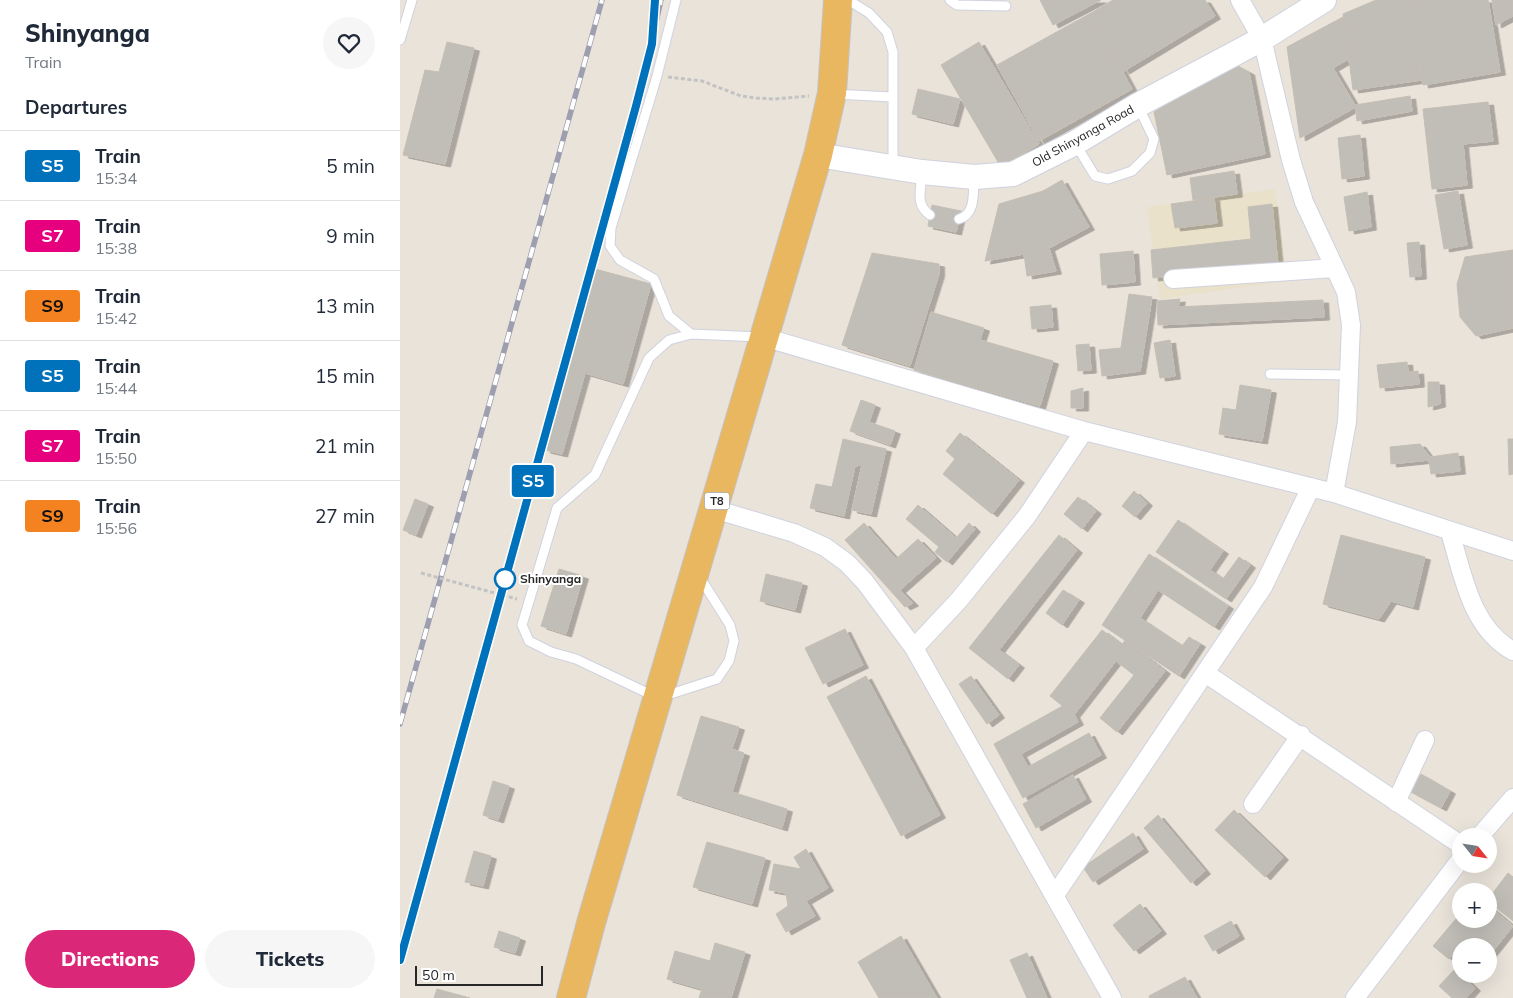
<!DOCTYPE html>
<meta charset="utf-8">
<style>
body{margin:0;font-family:Mulish,sans-serif;background:#f6f6f7;color:#1f2937;height:100vh;display:flex;flex-direction:column;font-size:19px;white-space:nowrap}
*{box-sizing:border-box;margin:0}
p{font-size:16px;color:#747a83}
.icon{flex:none;width:28px;height:28px;fill:none;stroke:currentColor;stroke-width:2;stroke-linecap:round;stroke-linejoin:round}
.map{position:relative;flex:1;overflow:hidden}
.panel{display:flex;flex-direction:column;background:#fff;width:400px}
.panel>*{flex:none}
.badge{padding:0 10px;border-radius:4px;font-size:18px;line-height:32px}
.needle{width:32px;rotate:120deg}
.fabs{position:absolute;left:1052px;top:828px;display:grid;gap:10px}
.fabs a{display:grid;place-items:center;width:45px;height:45px;border-radius:50%;background:#fff;box-shadow:0 5px 20px #0002;font-size:25px}
.scale{position:absolute;left:15px;bottom:12px;width:128px;box-sizing:border-box;padding-left:5px;border:2px solid #272727;border-top:0;font-size:14px;line-height:18px;white-space:nowrap;color:#272727;-webkit-text-stroke:4px #fff;paint-order:stroke}
.map>.badge{position:absolute;translate:-50% -50%;box-shadow:0 0 0 2px #fff}
h2{padding:0 25px;font-size:19px;line-height:45px}
.round{display:grid;place-items:center;flex:none;width:52px;height:52px;border-radius:26px;background:#f6f6f7}
.summary{display:flex;align-items:center;justify-content:space-between;height:85px;padding:0 25px}
h1{font-size:24px;font-weight:800;line-height:38px}
.action{display:flex;gap:10px;margin-top:auto;padding:10px 25px}
.action a{flex:1;height:58px;border-radius:30px;background:#db2777;color:#fff;font-size:20px;font-weight:800;line-height:58px;text-align:center}
.action a+a{background:#f6f6f7;color:#1f2937}
ul{padding:0;list-style:none}
li{display:flex;align-items:center;gap:15px;height:70px;padding:0 25px;border-top:1px solid #e0e1e3}
li div{flex:1}
li b{display:block;font-size:19px}
li em{font-style:normal}
li .badge{min-width:55px;font-weight:700;text-align:center}
main{display:flex;flex:1;min-height:0}
.map>svg:first-child{display:block}
.education{fill:#eae1ca}
.building{fill:#c1bdb7;stroke:#c4bfb4;filter:url(#shadow)}
.lines{fill:none;stroke-linecap:round;stroke-linejoin:round}
.service-casing{stroke:#cfd2df;stroke-width:11}
.minor-casing{stroke:#cfd2df;stroke-width:20}
.secondary-casing{stroke:#cfd2df;stroke-width:26}
.trunk-casing{stroke:#c3c3c3;stroke-width:30}
.path{stroke:#c3c3c3;stroke-width:3;stroke-dasharray:4 2.5;stroke-linecap:butt}
.service{stroke:#fff;stroke-width:9}
.minor{stroke:#fff;stroke-width:18}
.secondary{stroke:#fff;stroke-width:24}
.trunk{stroke:#eab761;stroke-width:28}
.rail-casing{stroke:#9d9fb0;stroke-width:5.5}
.rail{stroke:#fff;stroke-width:4;stroke-dasharray:11;stroke-linecap:butt}
.path-bridge{stroke:#c3c3c3;stroke-width:3;stroke-dasharray:4 2.5;stroke-linecap:butt}
.line-casing{stroke:#fff;stroke-width:11}
.line{stroke:#0072bc;stroke-width:8}
.stop-dot{fill:#fff;stroke:#0072bc;stroke-width:2.5}
.labels{text-anchor:middle;stroke-width:4;stroke-linejoin:round;paint-order:stroke}
.shield{fill:#fff;stroke:#686868;stroke-width:1}
.shield-label{font-size:11px;font-weight:bold;fill:#272727}
.street-label{font-size:12px;fill:#272727;stroke:#fff}
.stop-label{font-size:12px;font-weight:bold;fill:#272727;stroke:#fff;text-anchor:start}
</style>
<main>
<section class="panel">
<div class="summary"><div><h1>Shinyanga</h1><p>Train</p></div><a class="round"><svg class="icon" aria-label="heart" viewBox="0 0 24 24"><path d="M12 20l-8-8c-3-5 5-10 8-4 3-6 11-1 8 4z"/></svg></a></div>
<h2>Departures</h2>
<ul>
<li><span class="badge" style="background:#0072bc;color:#fff">S5</span><div><b>Train</b><p>15:34</p></div><em>5 min</em></li>
<li><span class="badge" style="background:#e6007e;color:#fff">S7</span><div><b>Train</b><p>15:38</p></div><em>9 min</em></li>
<li><span class="badge" style="background:#f58220;color:#111">S9</span><div><b>Train</b><p>15:42</p></div><em>13 min</em></li>
<li><span class="badge" style="background:#0072bc;color:#fff">S5</span><div><b>Train</b><p>15:44</p></div><em>15 min</em></li>
<li><span class="badge" style="background:#e6007e;color:#fff">S7</span><div><b>Train</b><p>15:50</p></div><em>21 min</em></li>
<li><span class="badge" style="background:#f58220;color:#111">S9</span><div><b>Train</b><p>15:56</p></div><em>27 min</em></li>
</ul>
<div class="action"><a>Directions</a><a>Tickets</a></div>
</section>
<div class="map">
<svg width="1113" height="998" viewBox="0 0 1113 998">
<defs>
<filter id="shadow"><feDropShadow dx="5.5" dy="3" stdDeviation="0" flood-color="#0004"/></filter>
</defs>
<rect width="100%" height="100%" fill="#e9e3da"/>
<path class="education" d="M875,189L887,281L760,299L747,207Z"/>
<path class="building" d="M640,0H701L653,25Z
M713,0H805L815,16L724,71L691,13Z
M976,0H1010L1021,80L953,90L943,14Z
M1009,0H1088L1100,72L1023,85Z
M1092,0H1113V16L1096,25Z
M691,13L732,89L639,141L597,65Z
M943,17L952,57L933,68L956,107L900,138L887,47Z
M47,42L74,48L45,164L3,155L25,70L39,72Z
M579,42L639,144L601,167L541,65Z
M834,64L849,72L865,154L767,175L754,112Z
M518,89L560,99L553,124L512,114Z
M1010,96L1012,111L957,121L955,105Z
M1088,102L1093,141L1063,144L1067,185L1032,189L1023,109Z
M960,135L964,176L942,179L938,138Z
M834,171L837,194L793,200L790,178Z
M662,180L689,227L649,248L656,271L627,276L624,254L585,261L599,204L643,191Z
M1058,191L1067,245L1044,249L1035,195Z
M967,192L971,227L949,231L944,197Z
M814,198L817,223L775,228L771,204Z
M872,204L878,265L753,278L751,250L851,239L848,207Z
M532,205L561,211L556,232L528,226Z
M1019,242L1021,276L1010,277L1007,243Z
M1113,250V328L1076,336L1060,317L1057,284L1065,257Z
M733,251L735,282L702,285L700,254Z
M472,253L539,264V274L510,366L442,345Z
M195,269L251,284L223,384L185,373L162,454L145,450Z
M729,294L752,297L740,371L702,376L699,350L721,348Z
M780,299L778,307L923,300L924,317L758,325L757,301Z
M651,305L653,327L632,329L630,307Z
M531,312L584,328L580,340L653,361L640,406L514,370Z
M770,340L775,376L760,378L754,343Z
M689,344L691,370L678,371L676,345Z
M1007,362L1008,372L1018,371L1019,384L980,388L977,365Z
M1028,382H1039L1040,404L1028,407Z
M840,385L871,390L862,441L819,434L823,408L836,410Z
M683,388V408H671V391Z
M461,400L475,405L469,422L495,431L490,445L450,431Z
M560,433L619,480L592,514L543,474L555,459L546,451Z
M443,439L486,449L471,514L452,510L462,465L455,466L444,516L410,508L416,484L432,487Z
M1108,439H1113V474L1109,475Z
M1020,444L1030,457L1058,453L1060,471L1031,474L1029,460L991,464L990,447Z
M734,491L747,503L735,517L722,506Z
M678,497L696,511L682,529L664,514Z
M15,499L28,504L16,535L3,530Z
M518,505L556,538L569,523L575,529L547,562L535,552L539,547L506,519Z
M778,520L823,551L810,570L823,579L839,557L850,565L826,599L756,552Z
M464,523L496,559L518,539L536,558L500,590L513,603L505,607L445,540Z
M659,535L677,550L599,650L619,665L608,679L569,648Z
M941,535L1025,557L1013,607L991,601L979,619L923,604Z
M749,554L828,606L814,627L758,590L740,618L782,646L789,637L800,644L779,676L702,625Z
M159,569L183,576L166,634L141,626Z
M366,574L402,583L395,610L360,601Z
M663,590L679,600L662,625L646,613Z
M445,629L463,665L423,684L405,648Z
M702,630L722,645L725,640L765,671L717,732L700,718L734,675L716,661L674,715L650,696Z
M466,676L540,815L501,836L427,697Z
M571,676L599,715L587,724L559,684Z
M668,703L678,722L621,754L628,767L689,733L701,755L623,798L594,744Z
M301,716L339,727L332,749L344,753L332,792L387,809L382,828L277,795Z
M1021,774L1050,791L1041,808L1011,792Z
M673,775L686,799L636,828L623,804Z
M93,781L109,786L98,820L83,815Z
M834,810L883,857L865,877L815,830Z
M758,815L805,871L791,883L744,828Z
M733,833L743,849L693,882L683,867Z
M307,842L365,858L352,904L293,887Z
M406,849L428,888L406,901L415,916L386,932L376,914L388,906L386,893L369,890L374,864L401,869L394,857Z
M74,851L91,856L83,886L65,882Z
M1108,873L1113,877V921L1089,902V898Z
M740,904L761,931L734,951L713,925Z
M1089,906L1113,926L1089,956V946H1068L1063,942L1049,959L1033,946L1061,913V919H1089Z
M831,921L839,936L813,951L804,936Z
M99,931L120,938L115,953L94,947Z
M501,936L537,998H479L458,962Z
M315,943L345,952L331,998H299L302,989L267,979L275,951L310,961Z
M627,953L647,998H627L610,960Z
M1055,969L1075,988L1066,998H1052L1039,986Z
M785,977L797,998H750L749,996Z
M37,989L70,998H34Z"/>
<g class="lines">
<defs>
<path id="service" d="M276,0L257,76L211,228L210,246L220,260L254,279L269,316L291,334
M448,0L469,13L487,32L493,52V165
M550,0L557,5L606,6
M0,40L12,0
M434,94L492,97
M675,143L695,176L708,179L732,171L750,153L754,139L738,106
M522,173C521,190 515,205 530,215
M559,219C576,214 573,193 574,177
M870,374L949,375
M299,576L330,625L334,641L329,661L317,679L258,698L176,659L151,652L129,641L122,625L157,508L195,475L249,358L269,340L291,334L360,337"/>
<path id="minor" d="M840,0L862,39L891,160L904,202L946,292L951,325L947,422L934,493
M773,279L935,268
M363,337L684,431L934,493L1113,551
M314,509L394,533L425,547L447,563L465,582L514,648L712,998
M1050,532C1063,575 1071,628 1113,651
M514,648L559,600L627,516L684,431
M805,673L1061,845
M996,802L1025,740
M853,804L901,735
M1080,836L1113,798
M655,895L863,587L911,487
M955,998L1061,859"/>
<path id="secondary" d="M418,155L522,172L574,177L613,174L675,143L738,105L862,39L924,0"/>
<path id="trunk" d="M171,998L191,923L418,155L432,93L438,0"/>
</defs>
<use href="#service" class="service-casing"/>
<use href="#minor" class="minor-casing"/>
<use href="#secondary" class="secondary-casing"/>
<use href="#trunk" class="trunk-casing"/>
<path class="path" d="M268,77L302,81L341,96L356,98L374,99L409,96"/>
<use href="#service" class="service"/>
<use href="#minor" class="minor"/>
<use href="#secondary" class="secondary"/>
<use href="#trunk" class="trunk"/>
<defs>
<path id="rail" d="M0,724L202,0
M0,960L237,107L261,0"/>
</defs>
<use href="#rail" class="rail-casing"/>
<use href="#rail" class="rail"/>
<path class="path-bridge" d="M21,573L117,599"/>
</g>
<g class="lines">
<defs>
<path id="line" d="M0,960L236,106L252,44L255,0"/>
</defs>
<use href="#line" class="line-casing"/>
<use href="#line" class="line"/>
</g>
<circle class="stop-dot" cx="105" cy="579" r="10"/>
<g class="labels">
<rect class="shield" x="304.5" y="492.5" width="25" height="17" rx="4"/>
<g class="shield-label">
<text x="317" y="505">T8</text>
</g>
<g class="street-label">
<text transform="translate(683 136) rotate(-29)" y="4">Old Shinyanga Road</text>
</g>
<g class="stop-label">
<text x="120" y="583">Shinyanga</text>
</g>
</g>
</svg>
<div class="fabs">
<a><svg class="needle" viewBox="-14 -14 28 28"><path d="M0-13l5 13h-10z" fill="#e53935"/><path d="M0 13l5-13h-10z" fill="#747a83"/></svg></a>
<a>+</a>
<a>−</a>
</div>
<div class="scale">50 m</div>
<b class="badge" style="left:133px;top:481px;background:#0072bc;color:#fff">S5</b>
</div>
</main>
